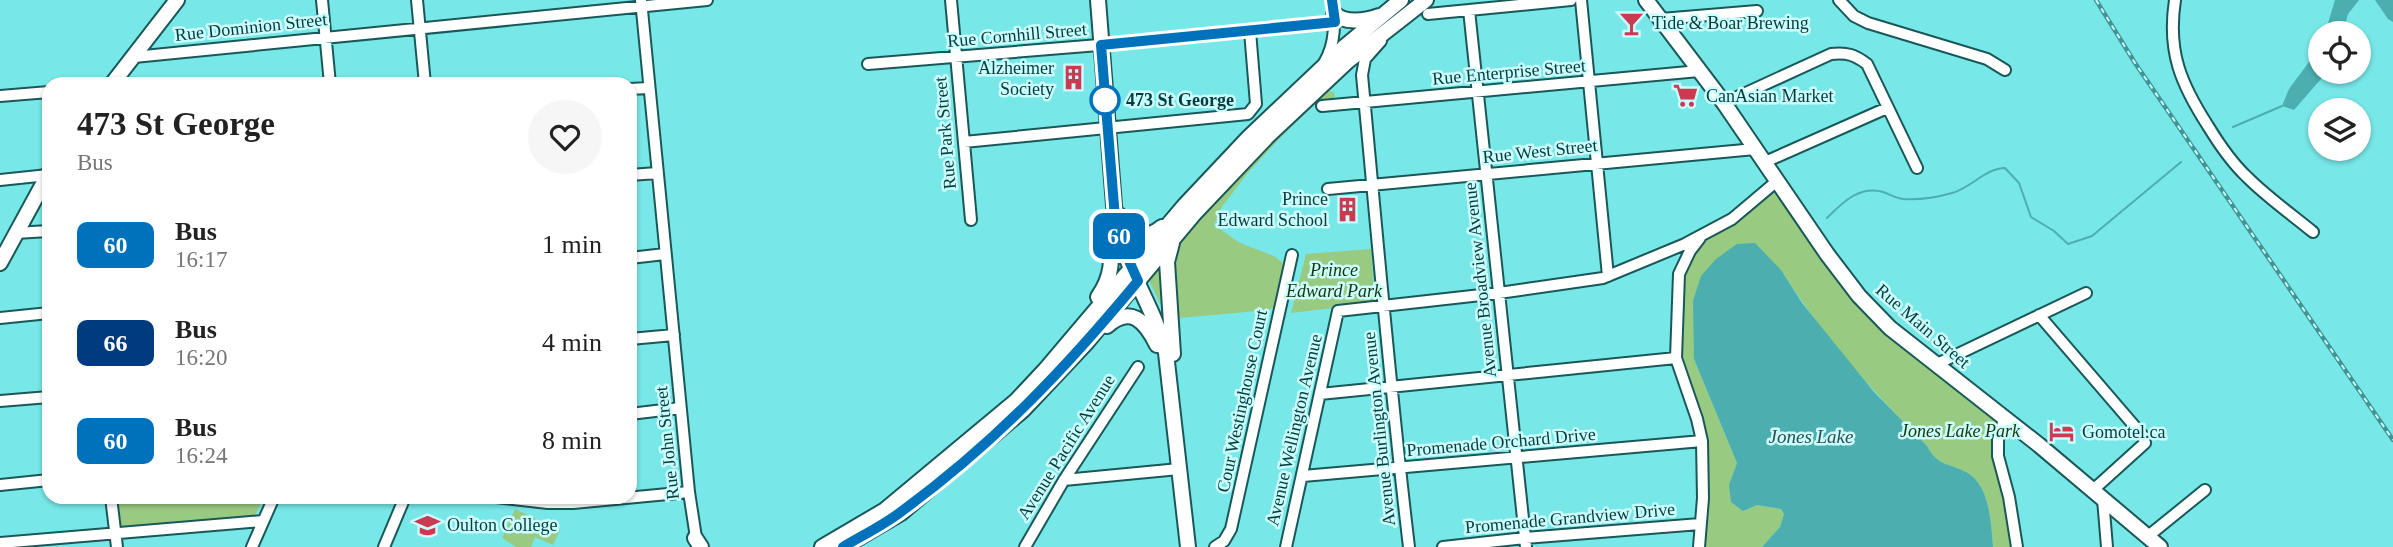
<!DOCTYPE html>
<style>
body{margin:0;font-family:"Times New Roman",serif;background:#f6f6f6;color:#222;height:100vh;display:flex;flex-direction:column;font-size:26px;white-space:nowrap}
*{box-sizing:border-box;margin:0}
p{font-size:23px;color:#767676}
.icon{flex:none;width:38px;height:38px;fill:none;stroke:currentColor;stroke-width:2;stroke-linecap:round;stroke-linejoin:round}
.map{position:relative;flex:1;overflow:hidden}
.panel{position:absolute;left:42px;top:77px;width:595px;height:427px;display:flex;flex-direction:column;background:#fff;border-radius:21px;box-shadow:0 2px 5px #0004}
.panel>*{flex:none}
.badge{padding:0 14px;border-radius:10px;font-size:24px;line-height:46px}
.buttons{position:absolute;left:2308px;top:21px;display:grid;gap:14px}
.buttons a{display:grid;place-items:center;width:63px;height:63px;border-radius:50%;background:#fff;box-shadow:0 2px 5px #0004;font-size:35px}
.map>.badge{position:absolute;translate:-50% -50%;box-shadow:0 0 0 4px #fff}
.round{display:grid;place-items:center;flex:none;width:74px;height:74px;border-radius:37px;background:#f6f6f6}
.overview{display:flex;align-items:center;justify-content:space-between;height:119px;padding:0 35px}
h1{font-size:33px;font-weight:700;line-height:52px}
ul{padding:0;list-style:none}
li{display:flex;align-items:center;gap:21px;height:98px;padding:0 35px}
li div{flex:1}
li b{display:block;font-size:26px}
li em{font-style:normal}
li .badge{min-width:77px;font-weight:700;text-align:center}
.map>svg:first-child{display:block}
.green{fill:#99ca81}
.water{fill:#4caeaf}
.lines{fill:none;stroke-linecap:round;stroke-linejoin:round}
.stream{stroke:#4caeaf;stroke-width:2}
.minor-casing{stroke:#195858;stroke-width:14}
.major-casing{stroke:#195858;stroke-width:18}
.minor{stroke:#fff;stroke-width:10}
.major{stroke:#fff;stroke-width:14}
.rail-casing{stroke:#409494;stroke-width:4.5}
.rail{stroke:#cbfefe;stroke-width:2;stroke-dasharray:5;stroke-linecap:butt}
.line-casing{stroke:#fff;stroke-width:16}
.line{stroke:#0072bc;stroke-width:10}
.stop-dot{fill:#fff;stroke:#0072bc;stroke-width:3.5}
.labels{text-anchor:middle;stroke-width:5;stroke-linejoin:round;paint-order:stroke}
.poi-label{font-size:18px;fill:#053b3b;stroke:#cbfefe;text-anchor:start}
.street-label{font-size:18px;fill:#053b3b;stroke:#cbfefe}
.stop-label{font-size:18px;font-weight:bold;fill:#053b3b;stroke:#cbfefe;text-anchor:start}
.park-label{font-size:18px;font-style:italic;fill:#19330a;stroke:#cbfefe}
.water-label{font-size:19px;font-style:italic;fill:#2e4c4c;stroke:#cbfefe}
</style>
<div class="map">
<svg width="2393" height="547" viewBox="0 0 2393 547">
<rect width="100%" height="100%" fill="#77e7e8"/>
<path class="green" d="M1325,91L1334,92L1335,100L1317,102L1280,138L1247,174L1221,208L1214,225L1240,243L1274,256L1284,264L1276,307L1268,310L1179,318L1172,262L1178,243L1259,155Z
M1777,181L1859,296L2004,419L1998,440L2017,547H1993C1991,524 1990,484 1966,472C1949,463 1937,466 1927,446C1873,392 1822,335 1781,270L1694,359L1737,463L1729,485L1743,511L1757,505L1781,509L1784,514L1780,527L1762,547H1699L1702,441L1676,358L1679,274L1702,235Z
M1371,249L1375,303L1291,313L1306,254Z
M1160,263H1164L1166,316L1148,278Z
M118,497H264L253,520L121,527Z
M515,509L560,530L553,545L535,537L531,547H516L502,538Z"/>
<path class="water" d="M2335,0H2359L2348,14L2343,33H2325Z
M2375,0H2393V22L2388,19Z
M2320,47V72H2327L2294,110L2282,106L2289,89Z
M1755,243L1781,270L1802,303L1874,392L1927,446C1937,466 1949,463 1966,472C1990,484 1991,524 1993,547H1762L1780,527L1784,514L1781,509L1757,505L1743,511L1731,502L1729,485L1737,463L1694,359L1693,301L1701,276L1716,259L1737,244Z"/>
<g class="lines">
<path class="stream" d="M2233,127L2282,106
M1827,218C1842,203 1859,185 1883,192C1889,194 1896,198 1903,199C1918,200 1938,197 1952,193C1971,188 1986,168 2005,168L2019,183L2031,217L2054,231L2068,244L2092,236L2181,162"/>
<defs>
<path id="minor" d="M322,0L330,84
M417,0L425,84
M641,0L689,492L697,544
M951,0L971,220
M1581,0L1608,276
M1839,0L1854,16L1868,23L1987,59L2005,70
M2175,0C2167,52 2181,84 2208,126C2219,144 2231,162 2247,177C2267,197 2291,214 2313,232
M1469,10L1526,547
M1428,14L1571,0
M1661,19L1757,11
M1381,41L1365,59L1362,75C1377,232 1390,390 1409,547
M134,57L707,0
M1324,63C1336,43 1335,22 1332,0
M868,64L1111,44L1335,22
M630,89L648,88
M0,96L49,92
M1724,103L1831,54C1847,52 1855,55 1867,64L1917,168
M1322,106L1699,71
M964,142L1248,114L1256,104L1250,31
M1765,162L1887,108
M630,175L657,173
M0,180L48,175
M1328,189L1755,149
M15,233L49,231
M630,258L665,254
M2039,315L2143,436L2145,443L2093,490
M0,318L49,313
M630,339L674,335
M1935,365L2086,293
M1320,394L1676,358
M0,401L49,397
M630,414L680,408
M2004,419L1998,440V456L2009,497L2017,547
M1303,476L1702,441
M1064,480L1179,469
M0,485L49,480
M111,497L117,547
M496,497L548,503H573L689,492
M2103,499L2107,547
M2147,537L2205,490
M0,543L263,521
M252,547L274,497
M384,547L405,497
M1025,547L1064,480L1138,367
M1215,547L1224,541L1231,529L1292,255
M1286,547L1338,311L1499,293L1603,278L1685,244L1732,219L1777,181
M1443,547L1525,538L1700,524
M1699,547L1703,498L1702,441L1697,419L1676,358L1679,274L1690,251L1700,238"/>
<path id="major" d="M1098,0L1115,218C1123,266 1154,306 1166,353L1188,547
M1646,0L1724,103L1827,254L1859,296L1890,328L2039,445L2160,547
M1334,13C1344,24 1365,21 1379,16
M112,84L177,0
M1119,215C1124,238 1145,241 1162,227
M1172,243L1167,262L1173,354
M0,263L49,173
M1098,297C1117,270 1110,252 1108,222
M1107,326C1131,305 1145,321 1157,345
M695,538L701,547
M822,547L885,510L1016,401L1045,370L1184,206L1249,137L1343,48L1401,0
M843,547L901,513L1023,410L1087,342L1194,214L1268,136L1348,61L1426,0"/>
</defs>
<use href="#minor" class="minor-casing"/>
<use href="#major" class="major-casing"/>
<use href="#minor" class="minor"/>
<use href="#major" class="major"/>
<defs>
<path id="rail" d="M2096,0L2135,63L2393,440"/>
</defs>
<use href="#rail" class="rail-casing"/>
<use href="#rail" class="rail"/>
</g>
<g class="lines">
<defs>
<path id="line" d="M843,547C863,535 884,525 902,511C994,444 1066,368 1138,281L1122,245L1115,218L1101,45L1335,22L1332,0"/>
</defs>
<use href="#line" class="line-casing"/>
<use href="#line" class="line"/>
</g>
<defs>
<symbol id="bar-bare" viewBox="-9 -9 18 18"><path d="M-6-5H6L.8 .8V4.5H3.5V6h-7V4.5H-.8V.8Z" fill="#cb3a51" stroke="#cbfefe" stroke-width="2.5" paint-order="stroke"/></symbol>
<symbol id="building-bare" viewBox="-9 -9 18 18"><path d="M-4-6H4V6H1V3H-1V6H-4ZM-2.5-4.3h1.7v1.8h-1.7ZM.8-4.3h1.7v1.8H.8ZM-2.5-1h1.7V.8h-1.7ZM.8-1h1.7V.8H.8Z" fill="#cb3a51" stroke="#cbfefe" stroke-width="2.5" paint-order="stroke"/></symbol>
<symbol id="supermarket-bare" viewBox="-9 -9 18 18"><path d="M-6-5.5h2.5l.6 2H6L4.5 2H-2.5L-4.4-4H-6ZM-1.5 3.2a1.3 1.3 0 1 0 .1 0ZM3 3.2a1.3 1.3 0 1 0 .1 0Z" fill="#cb3a51" stroke="#cbfefe" stroke-width="2.5" paint-order="stroke"/></symbol>
<symbol id="hotel-bare" viewBox="-9 -9 18 18"><path d="M-6-4.5h1.5V1H6V5H4.5V3h-9V5H-6ZM-4 0a1.8 1.8 0 1 1 3.6 0ZM.5 0V-2.5h3Q6-2.5 6 0Z" fill="#cb3a51" stroke="#cbfefe" stroke-width="2.5" paint-order="stroke"/></symbol>
<symbol id="university-bare" viewBox="-9 -9 18 18"><path d="M0-5L7-2L0 1L-7-2ZM-4 1L0 2.5L4 1V4Q0 6-4 4Z" fill="#cb3a51" stroke="#cbfefe" stroke-width="2.5" paint-order="stroke"/></symbol>
</defs>
<g fill-rule="evenodd">
<use href="#bar-bare" x="1614" y="6" width="35" height="35"/>
<use href="#building-bare" x="1056" y="60" width="35" height="35"/>
<use href="#supermarket-bare" x="1668" y="78" width="35" height="35"/>
<use href="#building-bare" x="1330" y="192" width="35" height="35"/>
<use href="#hotel-bare" x="2044" y="414" width="35" height="35"/>
<use href="#university-bare" x="410" y="508" width="35" height="35"/>
</g>
<circle class="stop-dot" cx="1105" cy="100" r="14"/>
<g class="labels">
<g class="poi-label">
<text x="1652" y="29">Tide &amp; Boar Brewing</text>
<text x="1054" y="74" text-anchor="end">Alzheimer<tspan x="1054" dy="21">Society</tspan></text>
<text x="1706" y="102">CanAsian Market</text>
<text x="1328" y="205" text-anchor="end">Prince<tspan x="1328" dy="21">Edward School</tspan></text>
<text x="2082" y="438">Gomotel.ca</text>
<text x="447" y="531">Oulton College</text>
</g>
<g class="street-label">
<text transform="translate(251 27) rotate(-6)" y="6">Rue Dominion Street</text>
<text transform="translate(1017 35) rotate(-5)" y="6">Rue Cornhill Street</text>
<text transform="translate(1509 72) rotate(-5)" y="6">Rue Enterprise Street</text>
<text transform="translate(945 133) rotate(-95)" y="6">Rue Park Street</text>
<text transform="translate(1540 151) rotate(-6)" y="6">Rue West Street</text>
<text transform="translate(1480 280) rotate(-96)" y="6">Avenue Broadview Avenue</text>
<text transform="translate(1923 326) rotate(41)" y="6">Rue Main Street</text>
<text transform="translate(1242 401) rotate(-78)" y="6">Cour Westinghouse Court</text>
<text transform="translate(1379 429) rotate(-96)" y="6">Avenue Burlington Avenue</text>
<text transform="translate(1294 430) rotate(-77)" y="6">Avenue Wellington Avenue</text>
<text transform="translate(1501 442) rotate(-5)" y="6">Promenade Orchard Drive</text>
<text transform="translate(667 443) rotate(-96)" y="6">Rue John Street</text>
<text transform="translate(1066 447) rotate(-58)" y="6">Avenue Pacific Avenue</text>
<text transform="translate(1570 518) rotate(-5)" y="6">Promenade Grandview Drive</text>
</g>
<g class="stop-label">
<text x="1126" y="106">473 St George</text>
</g>
<g class="park-label">
<text x="1334" y="276">Prince<tspan x="1334" dy="21">Edward Park</tspan></text>
<text x="1960" y="437">Jones Lake Park</text>
</g>
<g class="water-label">
<text x="1811" y="443">Jones Lake</text>
</g>
</g>
</svg>
<div class="buttons">
<a><svg class="icon" aria-label="locate" viewBox="0 0 24 24"><circle cx="12" cy="12" r="6"/><path d="M12 2v4M12 18v4M2 12h4M18 12h4"/></svg></a>
<a><svg class="icon" aria-label="layers" viewBox="0 0 24 24"><path d="M12 4l9 5-9 5-9-5zM3 14l9 5 9-5"/></svg></a>
</div>
<b class="badge" style="left:1119px;top:236px;background:#0072bc;color:#fff">60</b>
<section class="panel">
<div class="overview"><div><h1>473 St George</h1><p>Bus</p></div><a class="round"><svg class="icon" aria-label="heart" viewBox="0 0 24 24"><path d="M12 20l-8-8c-3-5 5-10 8-4 3-6 11-1 8 4z"/></svg></a></div>
<ul>
<li><span class="badge" style="background:#0072bc;color:#fff">60</span><div><b>Bus</b><p>16:17</p></div><em>1 min</em></li>
<li><span class="badge" style="background:#003b80;color:#fff">66</span><div><b>Bus</b><p>16:20</p></div><em>4 min</em></li>
<li><span class="badge" style="background:#0072bc;color:#fff">60</span><div><b>Bus</b><p>16:24</p></div><em>8 min</em></li>
</ul>
</section>
</div>
